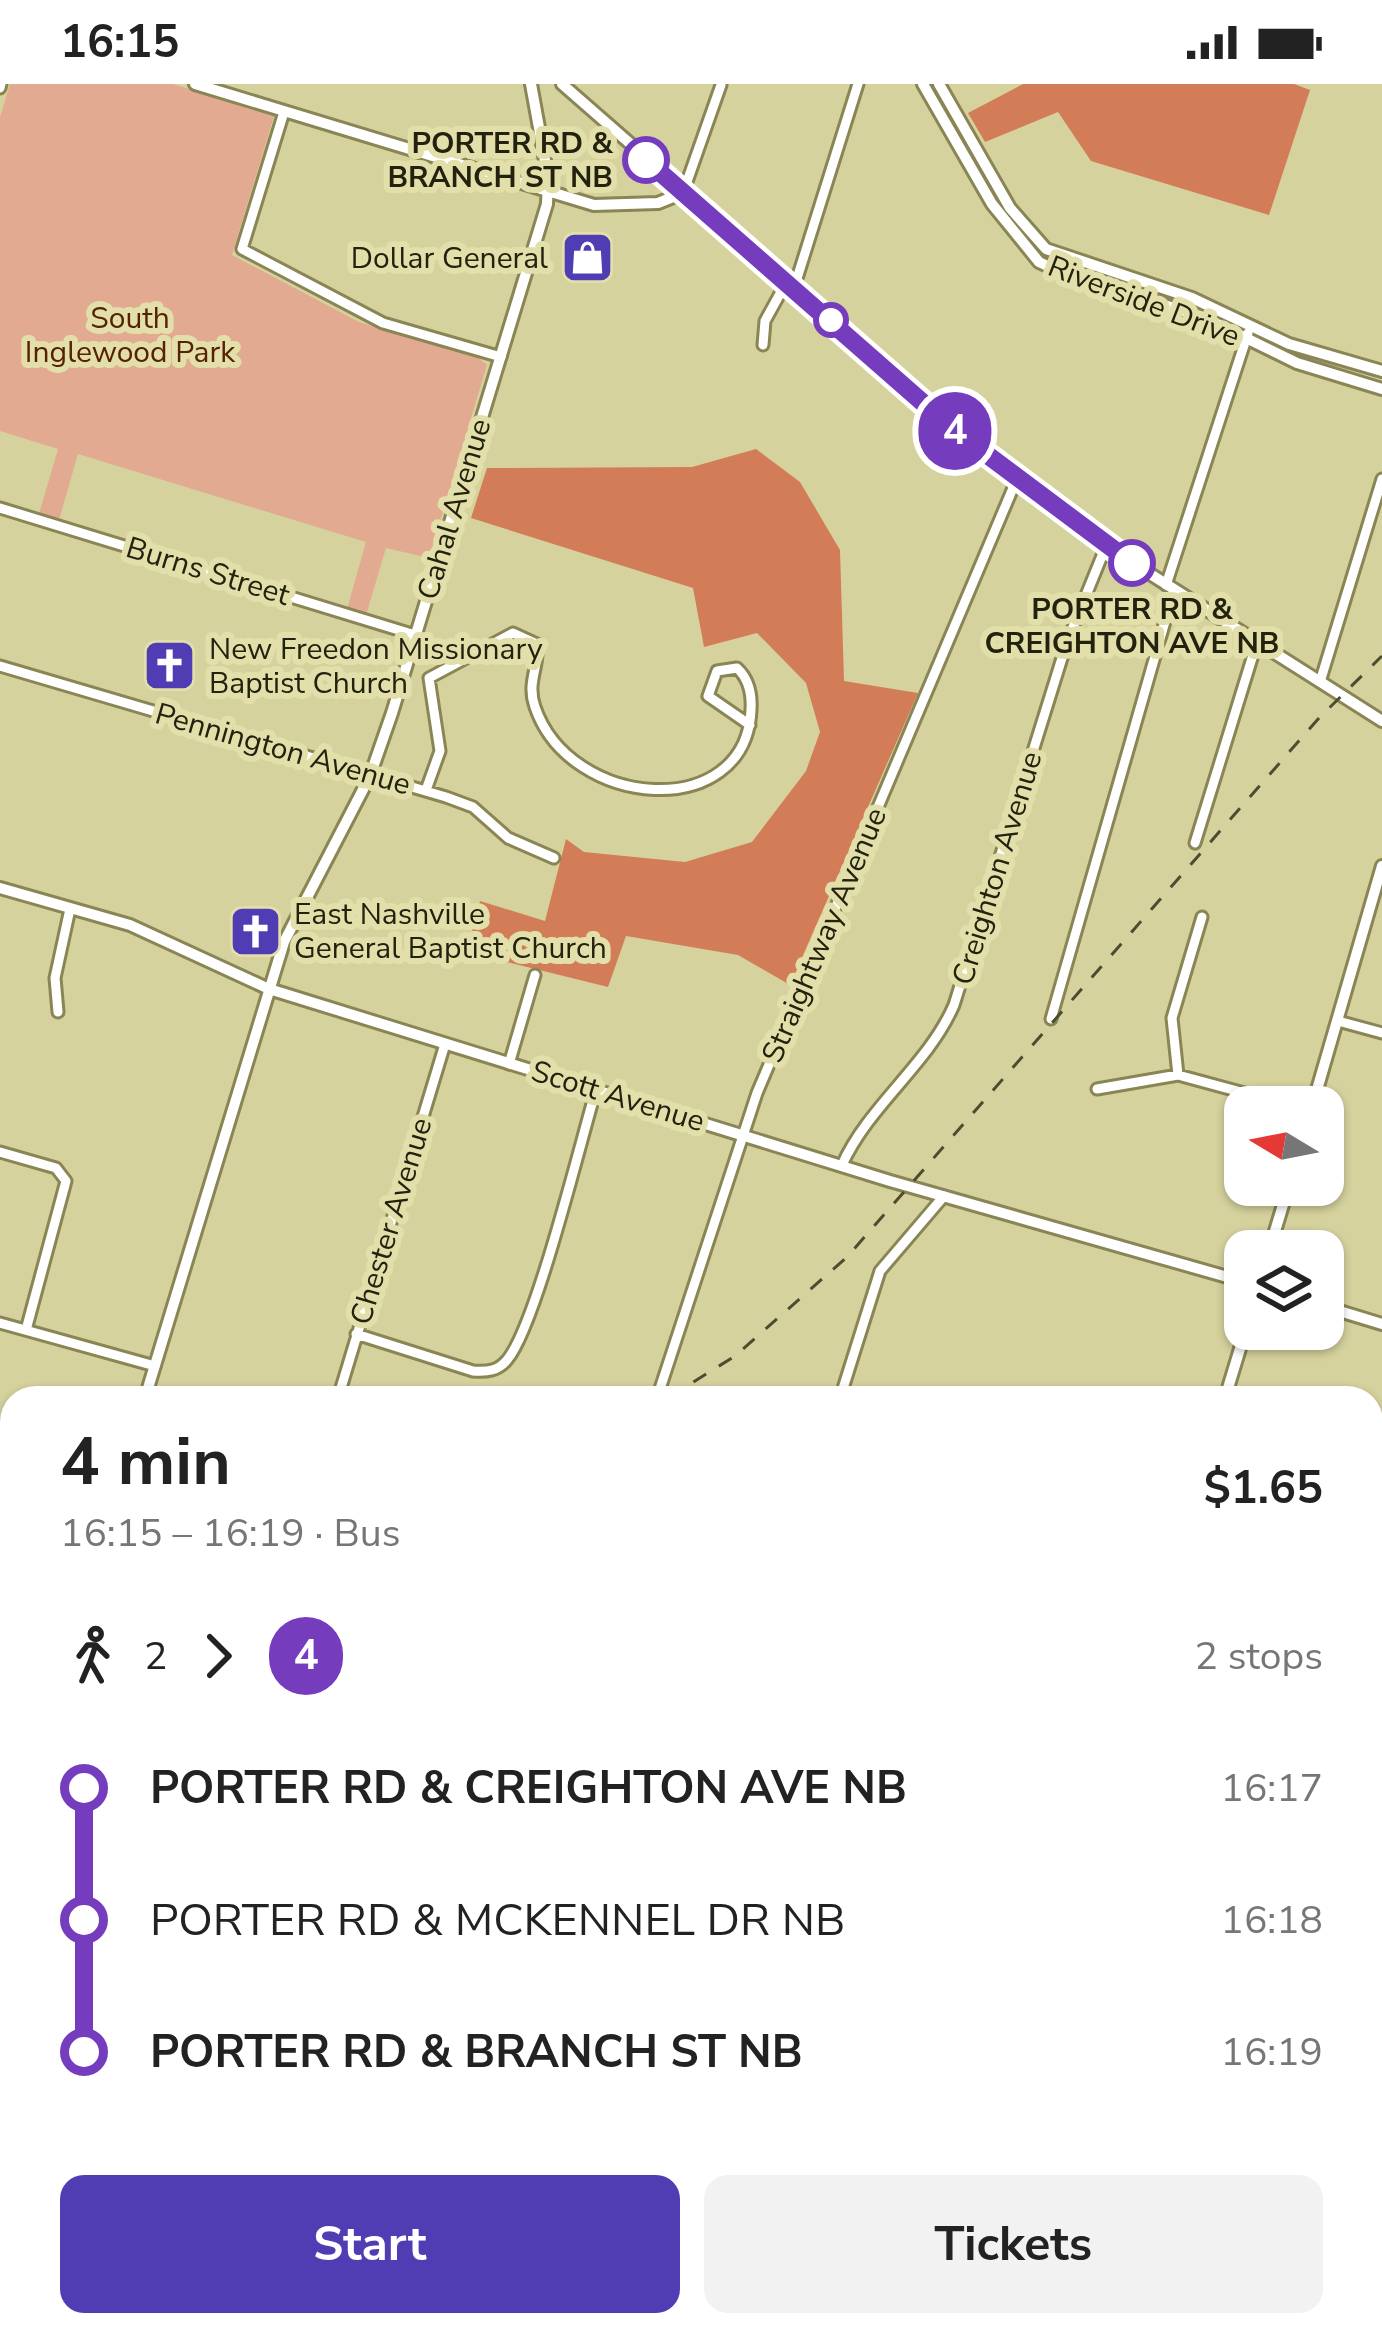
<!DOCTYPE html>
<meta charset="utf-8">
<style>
body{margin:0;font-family:"Nunito Sans",sans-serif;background:#f2f2f2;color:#222;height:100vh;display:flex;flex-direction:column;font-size:45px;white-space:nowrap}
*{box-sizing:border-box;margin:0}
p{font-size:39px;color:#767676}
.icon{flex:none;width:66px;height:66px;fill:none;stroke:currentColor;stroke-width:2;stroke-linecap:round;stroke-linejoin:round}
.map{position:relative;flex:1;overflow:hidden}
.drawer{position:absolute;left:0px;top:1302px;width:1383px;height:951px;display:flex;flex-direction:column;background:#fff;border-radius:36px 36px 0 0;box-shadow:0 3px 9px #0004}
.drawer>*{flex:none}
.badge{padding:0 24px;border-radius:39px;font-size:42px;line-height:78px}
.needle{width:78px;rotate:280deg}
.fabs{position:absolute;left:1224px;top:1002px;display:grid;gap:24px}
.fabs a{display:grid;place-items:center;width:120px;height:120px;border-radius:24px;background:#fff;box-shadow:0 3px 9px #0004;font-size:60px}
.map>.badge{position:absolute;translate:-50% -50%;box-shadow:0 0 0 6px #fff}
.legs{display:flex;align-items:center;gap:18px;height:132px;padding:0 60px;font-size:39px}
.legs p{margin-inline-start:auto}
.headline{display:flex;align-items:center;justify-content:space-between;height:204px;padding:0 60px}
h1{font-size:66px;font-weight:700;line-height:90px}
.cta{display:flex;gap:24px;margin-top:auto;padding:24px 60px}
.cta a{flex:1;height:138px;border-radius:24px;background:#503cb3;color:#fff;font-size:48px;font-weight:700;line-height:138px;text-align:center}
.cta a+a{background:#f2f2f2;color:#222}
ul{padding:0 60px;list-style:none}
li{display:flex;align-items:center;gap:42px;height:132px;font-size:45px}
li i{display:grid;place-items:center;width:18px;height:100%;margin:0 15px;background:currentColor}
li i::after{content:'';width:30px;height:30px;margin:-15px;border:9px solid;border-radius:50%;background:#fff}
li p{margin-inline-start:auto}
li:first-child i{background:linear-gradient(#0000 50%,currentColor 0)}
li:last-child i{background:linear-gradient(currentColor 50%,#0000 0)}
.status{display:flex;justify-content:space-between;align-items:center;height:84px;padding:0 60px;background:#fff;direction:ltr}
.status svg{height:33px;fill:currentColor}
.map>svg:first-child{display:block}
.green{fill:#e2aa91}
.forest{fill:#d27d57}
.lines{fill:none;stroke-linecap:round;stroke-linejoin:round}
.minor-casing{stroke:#898554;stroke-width:15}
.tertiary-casing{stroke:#898554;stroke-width:16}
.secondary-casing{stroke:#898554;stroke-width:18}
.minor{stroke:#fff;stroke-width:9}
.tertiary{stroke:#fff;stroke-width:10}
.secondary{stroke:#fff;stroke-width:12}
.rail{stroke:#4d4c30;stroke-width:3;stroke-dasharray:15 15;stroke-linecap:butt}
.line-1-casing{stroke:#fff;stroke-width:27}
.line-1{stroke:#753cbe;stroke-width:18}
.stop-1-dot{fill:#fff;stroke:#753cbe;stroke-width:6}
.labels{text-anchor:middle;stroke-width:12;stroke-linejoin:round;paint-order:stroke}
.stop-label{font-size:30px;font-weight:bold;fill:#23220e;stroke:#e3dfab;text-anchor:end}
.poi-label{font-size:30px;fill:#23220e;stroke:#e3dfab;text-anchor:start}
.street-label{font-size:30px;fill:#23220e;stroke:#e3dfab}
.park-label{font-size:30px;fill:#572104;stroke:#e3dfab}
</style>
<div class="status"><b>16:15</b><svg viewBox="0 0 49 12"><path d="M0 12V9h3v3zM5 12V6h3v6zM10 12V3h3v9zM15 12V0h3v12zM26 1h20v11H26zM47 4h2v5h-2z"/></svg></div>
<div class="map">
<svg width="1382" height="2252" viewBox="0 0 1382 2252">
<rect width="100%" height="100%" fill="#d6d29e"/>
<path class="green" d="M10,0H173L274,32L232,171L359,238L476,272L487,281L429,474L386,464L366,531L347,525L366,458L78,370L59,436L39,430L58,365L0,347V33Z"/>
<path class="forest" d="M1023,0H1294L1310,6L1269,131L1091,77L1058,28L985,58L968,29Z
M756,365L800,398L840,466L844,597L918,609L790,901L738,871L626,852L608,903L467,868L480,817L545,837L566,755L584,768L685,778L752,758L806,687L820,648L806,599L757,549L704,563L693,504L471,434L487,384L692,383Z"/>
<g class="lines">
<defs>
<path id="minor" d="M0,4L1,0
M284,28L242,165L383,239L501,273
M683,109L721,1
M794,204L858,0
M763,261L765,237L787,197
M0,424L415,551
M1166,501L1248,249
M0,582L446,713L473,723L508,754L554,774
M1320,598L1382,395
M426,706L440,667L429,594L513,549L537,560C540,582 526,598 535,623C570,726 746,739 751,626C752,610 749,595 737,584L717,587L708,612L750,641
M1195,759L1257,558
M58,928L55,894L70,825
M1051,935L1174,506
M1338,937L1382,949
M509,980L535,891
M1178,991L1172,934L1202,833
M1097,1005L1178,991L1296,1023
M0,1068L56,1084L66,1097L26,1246
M842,1081C869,1021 928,981 954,921L1067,558L1106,462
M0,1239L155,1282
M356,1250L473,1287C487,1288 498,1287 507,1276C536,1242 580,1059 596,1006
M338,1314L445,960
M657,1314L757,1009L1016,397
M840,1314L880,1187L944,1112
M0,1515L12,1518
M1371,1590L1382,1593
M1371,1773L1382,1729
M1371,2042L1382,2048
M558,2244L571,2252
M146,2252L153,2241
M374,2252L377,2241
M735,2252L739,2241
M1122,2252L1125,2241
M1226,2252L1230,2241"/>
<path id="tertiary" d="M195,0L594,121L658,119L683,109
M562,0L1016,397L1106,462L1382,637
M923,0L992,120L1039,178L1067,191L1203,233L1297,279L1382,305
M939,0L1010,124L1046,165L1192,214L1289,260L1382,287
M0,804L130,841L269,905L890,1097L1245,1198
M1312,1023L1382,782
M1269,1167L1289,1101
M1323,1222L1382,1240
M145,1314L284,858L370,692L392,629L547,120L548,93L531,0
M1225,1314L1246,1245
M0,1791L12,1751
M943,2252L947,2241"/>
<path id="secondary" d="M0,2129L12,2137
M166,2241L183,2252"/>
</defs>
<use href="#minor" class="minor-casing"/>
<use href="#tertiary" class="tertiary-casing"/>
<use href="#secondary" class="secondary-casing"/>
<use href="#minor" class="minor"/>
<use href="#tertiary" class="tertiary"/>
<use href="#secondary" class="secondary"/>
<path class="rail" d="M668,1314L735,1272L847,1173L1319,634L1382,572
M0,1379L12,1383"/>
</g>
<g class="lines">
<defs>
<path id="line-1" d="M646,76L954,346L1132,479"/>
</defs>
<use href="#line-1" class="line-1-casing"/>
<use href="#line-1" class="line-1"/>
</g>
<defs>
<symbol id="shop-square" viewBox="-11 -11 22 22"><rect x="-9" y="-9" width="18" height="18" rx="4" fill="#503cb3" stroke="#e3dfab"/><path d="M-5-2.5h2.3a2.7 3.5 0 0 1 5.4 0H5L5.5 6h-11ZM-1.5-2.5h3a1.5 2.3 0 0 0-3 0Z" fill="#fff"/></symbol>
<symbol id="church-square" viewBox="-11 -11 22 22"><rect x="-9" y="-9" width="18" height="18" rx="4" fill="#503cb3" stroke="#e3dfab"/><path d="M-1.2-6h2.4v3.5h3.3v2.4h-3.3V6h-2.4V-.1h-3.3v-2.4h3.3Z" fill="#fff"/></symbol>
</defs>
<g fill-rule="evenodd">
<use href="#shop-square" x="558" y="144" width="59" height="59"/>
<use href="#church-square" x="140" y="552" width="59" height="59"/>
<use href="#church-square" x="226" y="818" width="59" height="59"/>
</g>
<g class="stop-1-dot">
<circle cx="646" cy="76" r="21"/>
<circle cx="831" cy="236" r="15"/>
<circle cx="1132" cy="479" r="21"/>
</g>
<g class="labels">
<g class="stop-label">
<text x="613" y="69">PORTER RD &amp;<tspan x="613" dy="34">BRANCH ST NB</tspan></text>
<text x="1132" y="535" text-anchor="middle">PORTER RD &amp;<tspan x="1132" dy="34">CREIGHTON AVE NB</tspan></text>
</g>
<g class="poi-label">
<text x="548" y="184" text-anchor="end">Dollar General</text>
<text x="209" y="575">New Freedon Missionary<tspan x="209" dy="34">Baptist Church</tspan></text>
<text x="294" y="840">East Nashville<tspan x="294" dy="34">General Baptist Church</tspan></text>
</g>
<g class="street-label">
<text transform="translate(1144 217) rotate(21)" y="10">Riverside Drive</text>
<text transform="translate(454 425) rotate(-73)" y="10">Cahal Avenue</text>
<text transform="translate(208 487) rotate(17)" y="10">Burns Street</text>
<text transform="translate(283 665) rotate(16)" y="10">Pennington Avenue</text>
<text transform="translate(997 784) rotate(-73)" y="10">Creighton Avenue</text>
<text transform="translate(824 851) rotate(-67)" y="10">Straightway Avenue</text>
<text transform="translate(618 1012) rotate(17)" y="10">Scott Avenue</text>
<text transform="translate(391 1137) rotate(-73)" y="10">Chester Avenue</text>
</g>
<g class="park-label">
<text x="130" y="244">South<tspan x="130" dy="34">Inglewood Park</tspan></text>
</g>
</g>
</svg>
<div class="fabs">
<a><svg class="needle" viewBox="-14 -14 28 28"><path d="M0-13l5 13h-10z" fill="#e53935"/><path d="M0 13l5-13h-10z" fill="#767676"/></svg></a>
<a><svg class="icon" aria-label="layers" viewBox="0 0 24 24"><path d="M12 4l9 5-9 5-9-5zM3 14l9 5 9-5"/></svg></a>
</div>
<b class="badge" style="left:955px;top:347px;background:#753cbe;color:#fff">4</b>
<section class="drawer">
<div class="headline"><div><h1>4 min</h1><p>16:15 – 16:19 · Bus</p></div><b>$1.65</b></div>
<div class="legs"><svg class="icon" aria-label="walk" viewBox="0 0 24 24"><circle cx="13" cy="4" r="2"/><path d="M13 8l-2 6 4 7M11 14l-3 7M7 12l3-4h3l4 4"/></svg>2<svg class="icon" aria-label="forward" viewBox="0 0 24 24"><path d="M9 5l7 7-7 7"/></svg><b class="badge" style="background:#753cbe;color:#fff">4</b><p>2 stops</p></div>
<ul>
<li><i style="color:#753cbe"></i><b>PORTER RD &amp; CREIGHTON AVE NB</b><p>16:17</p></li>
<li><i style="color:#753cbe"></i><span>PORTER RD &amp; MCKENNEL DR NB</span><p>16:18</p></li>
<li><i style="color:#753cbe"></i><b>PORTER RD &amp; BRANCH ST NB</b><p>16:19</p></li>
</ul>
<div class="cta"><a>Start</a><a>Tickets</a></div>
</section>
</div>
